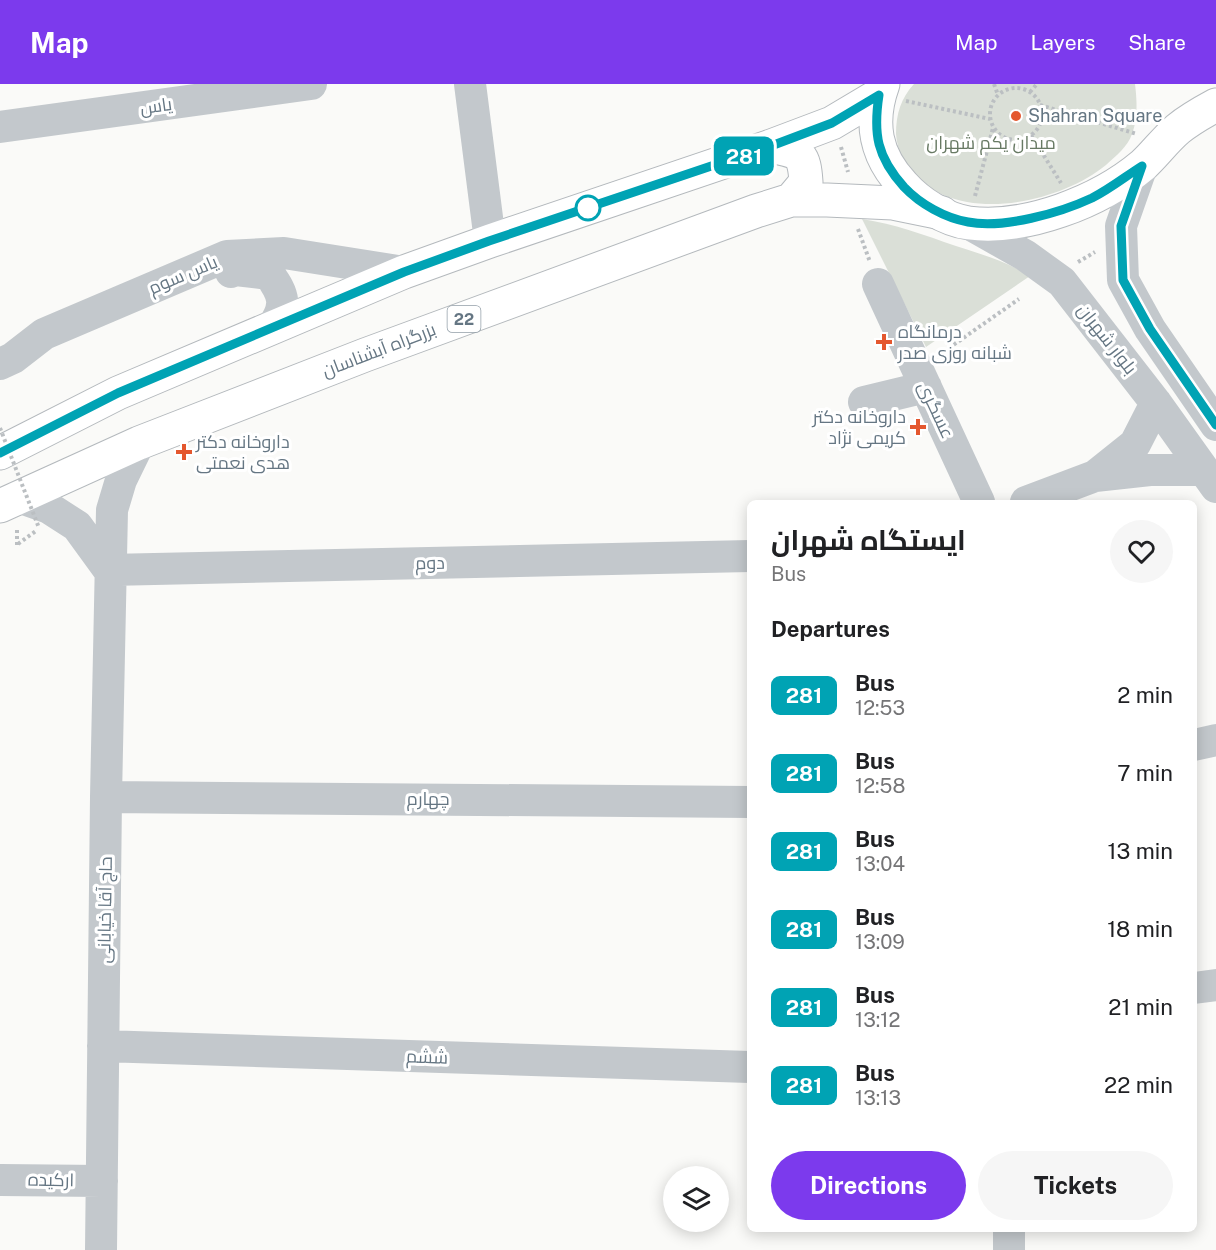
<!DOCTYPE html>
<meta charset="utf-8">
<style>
body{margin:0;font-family:"Public Sans",Cairo,sans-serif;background:#f6f6f6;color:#202124;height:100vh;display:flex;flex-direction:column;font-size:22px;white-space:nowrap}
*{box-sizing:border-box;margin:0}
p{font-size:20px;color:#757577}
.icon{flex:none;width:33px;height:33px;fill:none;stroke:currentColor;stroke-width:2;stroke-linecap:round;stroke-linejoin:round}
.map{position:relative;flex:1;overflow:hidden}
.side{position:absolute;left:747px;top:416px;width:450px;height:732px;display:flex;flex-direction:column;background:#fff;border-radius:9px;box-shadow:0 3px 15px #0003}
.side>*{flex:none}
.badge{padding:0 12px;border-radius:9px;font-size:21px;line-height:39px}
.tools{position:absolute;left:663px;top:1082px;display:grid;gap:12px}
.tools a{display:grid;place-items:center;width:66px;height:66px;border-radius:50%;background:#fff;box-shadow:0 3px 15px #0003;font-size:30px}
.map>.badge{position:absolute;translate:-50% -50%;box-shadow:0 0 0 3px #fff}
h2{padding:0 24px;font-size:22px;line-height:54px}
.round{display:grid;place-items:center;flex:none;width:63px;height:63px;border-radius:32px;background:#f6f6f6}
.headline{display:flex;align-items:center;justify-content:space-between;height:102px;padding:0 24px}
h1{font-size:28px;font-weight:700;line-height:45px}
.primary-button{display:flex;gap:12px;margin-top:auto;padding:12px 24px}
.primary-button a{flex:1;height:69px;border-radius:36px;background:#7c3aed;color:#fff;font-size:24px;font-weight:700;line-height:69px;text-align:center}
.primary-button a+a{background:#f6f6f6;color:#202124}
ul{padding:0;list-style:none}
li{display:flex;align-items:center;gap:18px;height:78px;padding:0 24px}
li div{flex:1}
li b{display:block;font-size:22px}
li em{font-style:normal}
li .badge{min-width:66px;font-weight:700;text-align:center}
header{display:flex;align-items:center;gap:36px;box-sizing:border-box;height:84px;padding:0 30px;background:#7c3aed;color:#fff}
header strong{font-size:28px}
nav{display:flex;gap:33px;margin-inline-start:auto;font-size:21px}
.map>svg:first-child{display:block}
.green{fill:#dadfd7}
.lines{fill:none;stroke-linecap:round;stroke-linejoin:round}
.major-casing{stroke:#b5babe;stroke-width:35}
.highway-casing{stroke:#b4b9bd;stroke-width:35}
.path{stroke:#bbbfc2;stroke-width:4;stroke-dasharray:3 3;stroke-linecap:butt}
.minor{stroke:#c3c8cc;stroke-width:32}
.major{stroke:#fff;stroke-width:33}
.highway{stroke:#fff;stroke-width:33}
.path-bridge{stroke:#bbbfc2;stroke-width:4;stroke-dasharray:3 3;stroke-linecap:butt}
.line-casing{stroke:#fff;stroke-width:14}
.line{stroke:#00a3b4;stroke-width:9}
.poi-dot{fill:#e4572e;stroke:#fff;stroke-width:2}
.stop-dot{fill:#fff;stroke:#00a3b4;stroke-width:3}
.labels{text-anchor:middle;stroke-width:6;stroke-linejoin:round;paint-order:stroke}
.shield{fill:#fff;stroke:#939fa8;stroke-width:1.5}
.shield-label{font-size:16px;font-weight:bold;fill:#657683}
.street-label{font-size:18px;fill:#657683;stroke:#fff}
.poi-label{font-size:18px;fill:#657683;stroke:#fff;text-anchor:start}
.park-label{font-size:18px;fill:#687a64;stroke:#fff}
</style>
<header>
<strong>Map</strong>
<nav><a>Map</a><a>Layers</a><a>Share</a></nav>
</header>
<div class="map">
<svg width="1216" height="1166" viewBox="0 0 1216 1166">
<rect width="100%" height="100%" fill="#fafaf8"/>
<path class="green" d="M914,0H1135C1137,16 1138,34 1132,50C1128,62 1116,72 1106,81C1057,121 951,143 908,83C901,72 897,63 896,50C896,30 901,14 914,0Z
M862,135C895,140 924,151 956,162C983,171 1006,177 1030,192L926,263Z"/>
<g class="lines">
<defs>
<path id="major" d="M883,0C869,39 875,71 903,101C918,118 945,136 969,139C1026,146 1099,118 1143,81C1155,70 1165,56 1178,45C1189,36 1203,28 1216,21"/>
<path id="highway" d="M771,62C799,69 804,67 806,98L791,116
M0,369L118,309L404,188L490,157L771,62L832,39L879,11
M0,422L139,359L365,271L756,127L791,116H827L893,119L942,129"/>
</defs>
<use href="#major" class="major-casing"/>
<use href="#highway" class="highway-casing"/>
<path class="path" d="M994,0L998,11
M990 30a26 26 0 1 1 52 0a26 26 0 1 1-52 0Z
M1030,8L1037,0
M906,17L990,35
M1040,21L1137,50
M1031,51L1061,99
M841,63L848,88
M975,112L993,44
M858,145L870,178
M1078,178L1095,168
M939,271L1019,215
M18,460L36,447
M17,461V444"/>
<path class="minor" d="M470,0L490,157
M0,43L311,0
M1142,82L1121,142L1123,196L1150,245L1216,341
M968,139L1026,172L1062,198L1156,319L1216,403
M231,188L236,186L269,190C285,212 287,221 272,244
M878,200L979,418
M0,280L13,274L44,250L227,172L284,169L404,188
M864,318L926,303
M1095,392L1135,360L1156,319
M18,413L49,424L77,442L109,486
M1026,418L1095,392L1150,386H1204
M109,486L750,472
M1194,661L1216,656
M106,713L750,718
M1194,904L1216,901
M103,962L750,983
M0,1096L102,1097
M101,1166L106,713L112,426L121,396L139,359
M1009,1166V1144"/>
<use href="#major" class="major"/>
<use href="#highway" class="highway"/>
<path class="path-bridge" d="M0,344L39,444"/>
</g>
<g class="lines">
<defs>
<path id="line" d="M0,369L118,309L404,188L489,157L771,62L832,39L879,11C873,50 877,73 904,103C920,120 945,134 968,138C1003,145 1060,129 1092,114C1110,105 1126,92 1142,82L1121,142L1123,196L1150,245L1216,341"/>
</defs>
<use href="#line" class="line-casing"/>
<use href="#line" class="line"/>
</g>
<g class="poi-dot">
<circle cx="1016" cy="32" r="6"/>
<path d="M881 249h6v6h6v6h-6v6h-6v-6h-6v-6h6z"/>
<path d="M915 334h6v6h6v6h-6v6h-6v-6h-6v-6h6z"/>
<path d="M181 359h6v6h6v6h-6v6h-6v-6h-6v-6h6z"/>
</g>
<circle class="stop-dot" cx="588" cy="124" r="12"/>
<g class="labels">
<rect class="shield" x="447.5" y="222" width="33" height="26" rx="4.5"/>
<g class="shield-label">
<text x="464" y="241">22</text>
</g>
<g class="street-label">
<text transform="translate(156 22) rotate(-8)" y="6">یاس</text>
<text transform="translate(183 191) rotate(-23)" y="6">یاس سوم</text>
<text transform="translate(1107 255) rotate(52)" y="6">بلوار شهران</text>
<text transform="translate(379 266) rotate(-21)" y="6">بزرگراه آبشناسان</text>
<text transform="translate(936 326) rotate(65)" y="6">عسگری</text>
<text transform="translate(430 479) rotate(-1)" y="6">دوم</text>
<text x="428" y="721">چهارم</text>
<text transform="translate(105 826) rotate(-89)" y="6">حاج آقا خیابانی</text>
<text transform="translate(427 973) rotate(2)" y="6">ششم</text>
<text transform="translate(51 1096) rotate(1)" y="6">ارکیده</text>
</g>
<g class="poi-label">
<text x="1028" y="38">Shahran Square</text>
<text x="898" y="254">درمانگاه<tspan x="898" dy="21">شبانه روزی صدر</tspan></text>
<text x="906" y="339" text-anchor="end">داروخانه دکتر<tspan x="906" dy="21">کریمی نژاد</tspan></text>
<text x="196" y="364">داروخانه دكتر<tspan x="196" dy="21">هدی نعمتی</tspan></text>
</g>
<g class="park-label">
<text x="991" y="65">میدان یکم شهران</text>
</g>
</g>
</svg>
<div class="tools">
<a><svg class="icon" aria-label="layers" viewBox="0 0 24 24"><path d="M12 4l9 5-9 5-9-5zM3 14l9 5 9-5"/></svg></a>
</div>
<b class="badge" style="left:744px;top:72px;background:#00a3b4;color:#fff">281</b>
<section class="side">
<div class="headline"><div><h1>ایستگاه شهران</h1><p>Bus</p></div><a class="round"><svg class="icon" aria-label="heart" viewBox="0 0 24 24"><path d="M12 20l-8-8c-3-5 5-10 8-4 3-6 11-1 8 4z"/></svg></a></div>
<h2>Departures</h2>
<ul>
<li><span class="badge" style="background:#00a3b4;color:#fff">281</span><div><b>Bus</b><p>12:53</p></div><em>2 min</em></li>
<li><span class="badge" style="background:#00a3b4;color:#fff">281</span><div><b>Bus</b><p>12:58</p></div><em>7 min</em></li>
<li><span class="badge" style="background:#00a3b4;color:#fff">281</span><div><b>Bus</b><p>13:04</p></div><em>13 min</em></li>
<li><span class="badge" style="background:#00a3b4;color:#fff">281</span><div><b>Bus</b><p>13:09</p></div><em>18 min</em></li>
<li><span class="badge" style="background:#00a3b4;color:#fff">281</span><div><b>Bus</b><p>13:12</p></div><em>21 min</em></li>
<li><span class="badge" style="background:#00a3b4;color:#fff">281</span><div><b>Bus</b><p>13:13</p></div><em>22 min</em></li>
</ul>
<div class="primary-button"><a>Directions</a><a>Tickets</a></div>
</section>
</div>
